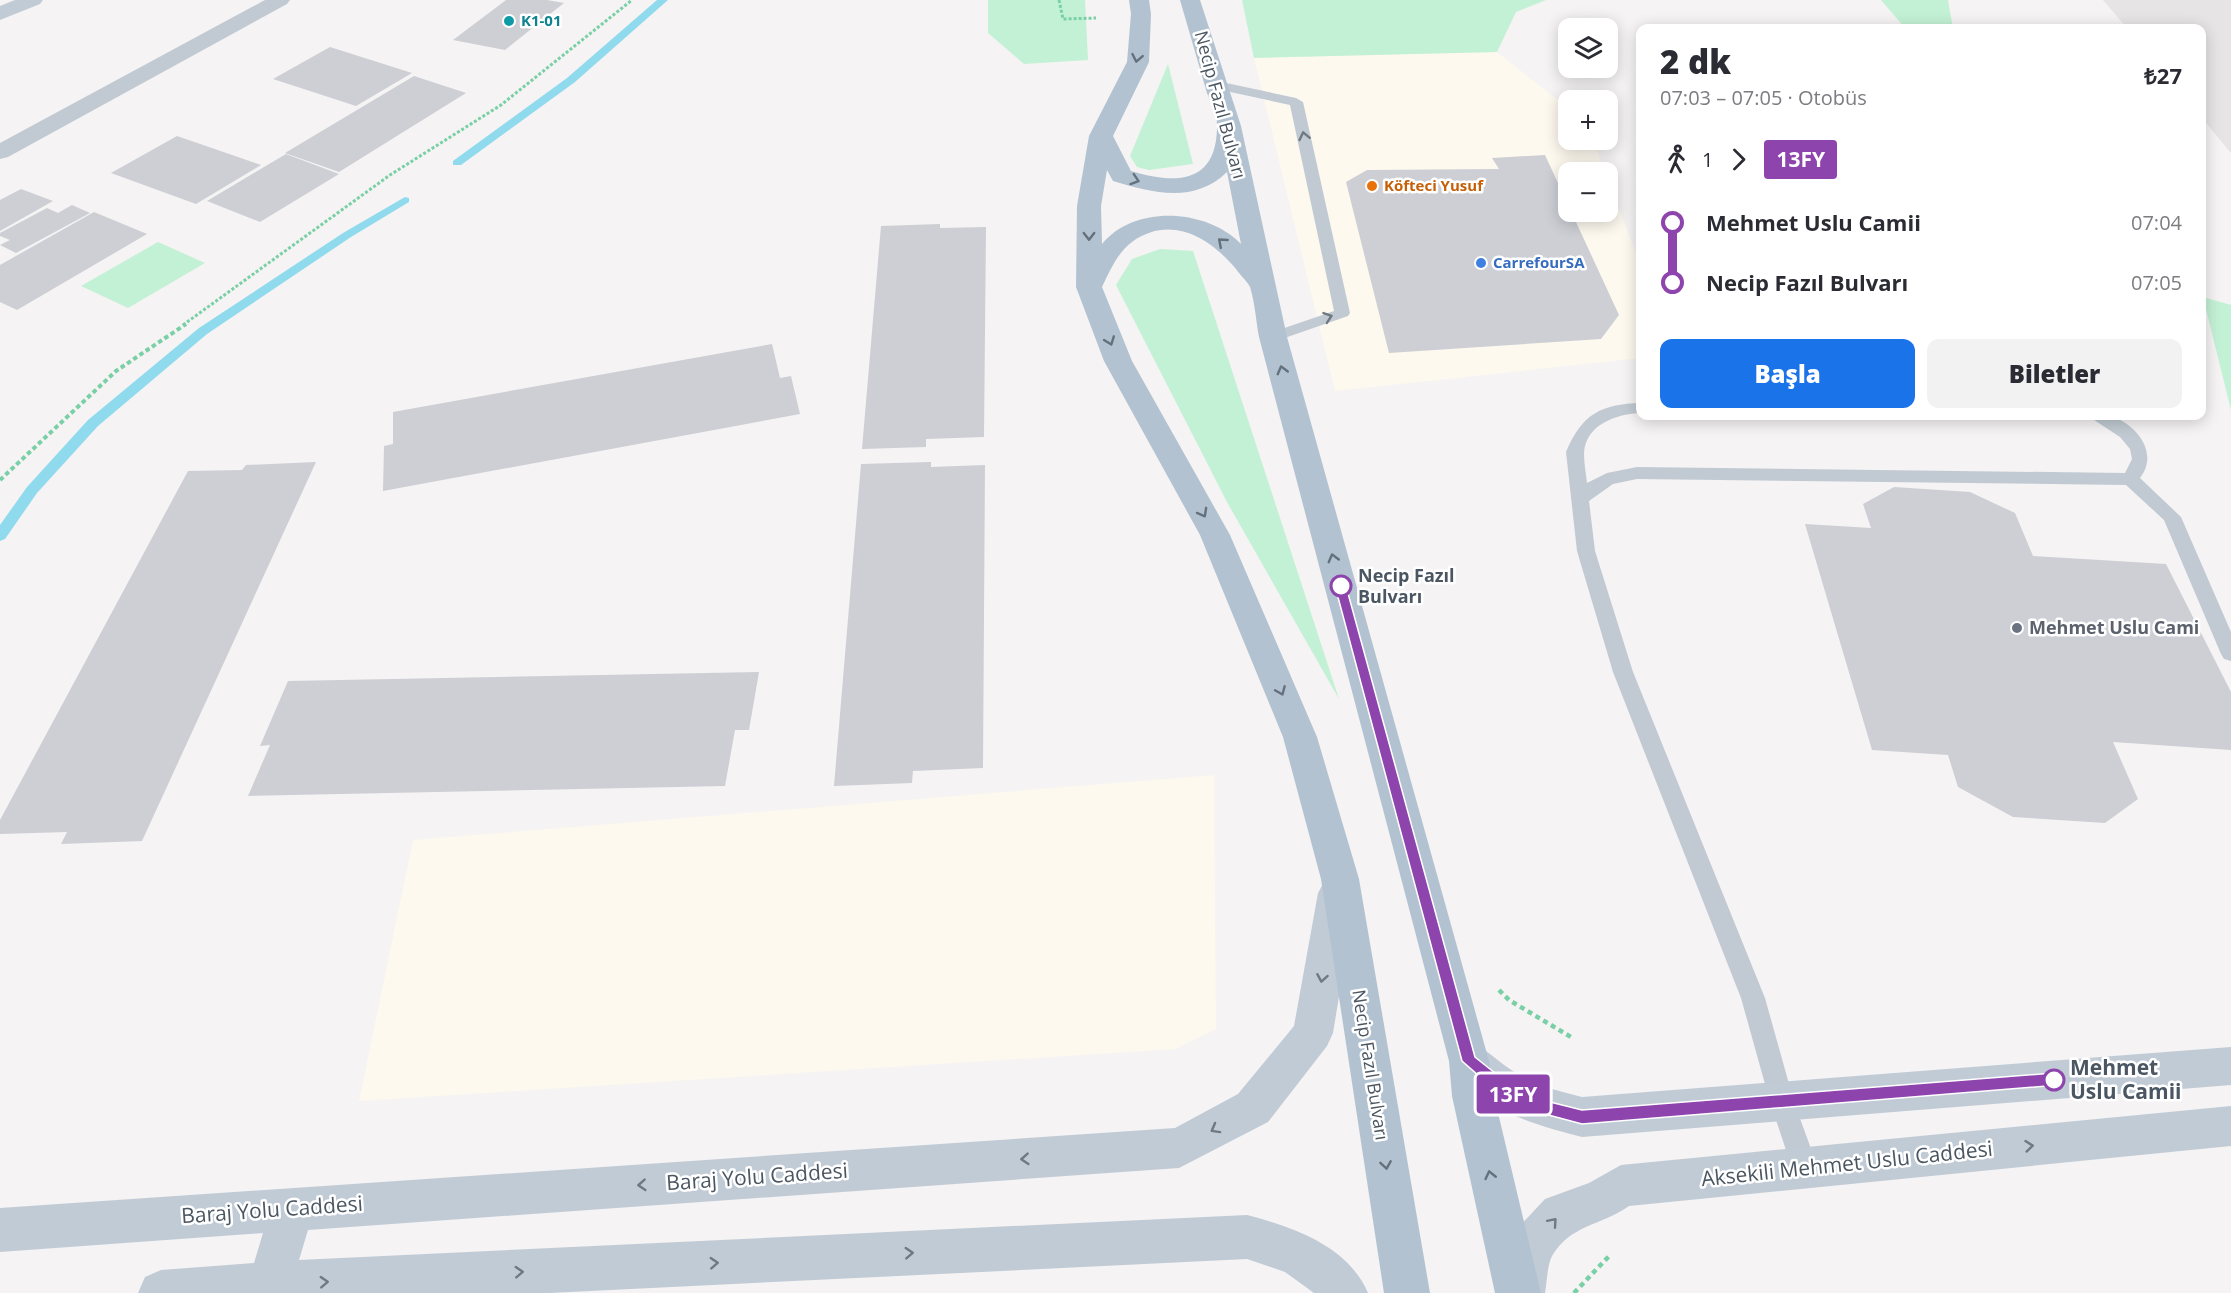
<!DOCTYPE html>
<html lang="tr">
<meta charset="utf-8">
<style>
body{margin:0;font-family:"Open Sans",sans-serif;background:#f2f2f3;color:#2b2b33;height:100vh;display:flex;flex-direction:column;font-size:22px;white-space:nowrap}
*{box-sizing:border-box;margin:0}
p{font-size:20px;color:#7c7c81}
.icon{flex:none;width:33px;height:33px;fill:none;stroke:currentColor;stroke-width:2;stroke-linecap:round;stroke-linejoin:round}
.map{position:relative;flex:1;overflow:hidden}
.panel{position:absolute;left:1636px;top:24px;width:570px;height:396px;display:flex;flex-direction:column;background:#fff;border-radius:12px;box-shadow:0 3px 15px #0003}
.panel>*{flex:none}
.badge{padding:0 12px;border-radius:4px;font-size:21px;line-height:39px}
.buttons{position:absolute;left:1558px;top:18px;display:grid;gap:12px}
.buttons a{display:grid;place-items:center;width:60px;height:60px;border-radius:12px;background:#fff;box-shadow:0 3px 15px #0003;font-size:30px}
.map>.badge{position:absolute;translate:-50% -50%;box-shadow:0 0 0 3px #fff}
.legs{display:flex;align-items:center;gap:9px;height:66px;padding:0 24px;font-size:20px}
.legs p{margin-inline-start:auto}
.summary{display:flex;align-items:center;justify-content:space-between;height:102px;padding:0 24px}
h1{font-size:33px;font-weight:800;line-height:45px}
.cta{display:flex;gap:12px;margin-top:auto;padding:12px 24px}
.cta a{flex:1;height:69px;border-radius:12px;background:#1a73e8;color:#fff;font-size:24px;font-weight:800;line-height:69px;text-align:center}
.cta a+a{background:#f2f2f3;color:#2b2b33}
ul{padding:0 24px;list-style:none}
li{display:flex;align-items:center;gap:21px;height:60px;font-size:22px}
li i{display:grid;place-items:center;width:9px;height:100%;margin:0 8px;background:currentColor}
li i::after{content:'';width:15px;height:15px;margin:-8px;border:4px solid;border-radius:50%;background:#fff}
li p{margin-inline-start:auto}
li:first-child i{background:linear-gradient(#0000 50%,currentColor 0)}
li:last-child i{background:linear-gradient(currentColor 50%,#0000 0)}
.map>svg:first-child{display:block}
.commercial{fill:#fdf9ef}
.education{fill:#e6e4e5}
.green{fill:#c3f1d5}
.lines{fill:none;stroke-linecap:round;stroke-linejoin:round}
.stream{fill:#90daee;fill-rule:evenodd}
.building{fill:#cdcfd5}
.path-far2{stroke:#7ad0a6;stroke-width:3;stroke-dasharray:3 2;stroke-linecap:butt}
.path-far1{stroke:#7ad0a6;stroke-width:4;stroke-dasharray:4.5 3;stroke-linecap:butt}
.path{stroke:#7ad0a6;stroke-width:4.5;stroke-dasharray:5 4;stroke-linecap:butt}
.lane{fill:#c1cad2;fill-rule:evenodd}
.street{fill:#c1cad2;fill-rule:evenodd}
.secondary{fill:#c1cbd6;fill-rule:evenodd}
.primary{fill:#b3c2d1;fill-rule:evenodd}
.oneway{stroke:#64717d}
.oneway2{stroke:#6e7983}
.oneway3{stroke:#6e7984}
.line-1{fill:#8e44ad;stroke:#fff;stroke-width:1.5}
.culture-dot{fill:#0f9aa8;stroke:#fff;stroke-width:2}
.food-dot{fill:#e8710a;stroke:#fff;stroke-width:2}
.shop-dot{fill:#3f7fe0;stroke:#fff;stroke-width:2}
.stop-1-dot{fill:#fff;stroke:#8e44ad;stroke-width:3}
.worship-dot{fill:#6b7280;stroke:#fff;stroke-width:2}
.labels{text-anchor:middle;stroke-width:5;stroke-linejoin:round;paint-order:stroke}
.far-culture-label{font-size:15px;font-weight:bold;fill:#0d838f;stroke:#fff;text-anchor:start}
.far-food-label{font-size:15px;font-weight:bold;fill:#c56008;stroke:#fff;text-anchor:start}
.far-shop-label{font-size:15px;font-weight:bold;fill:#366cbe;stroke:#fff;text-anchor:start}
.street-label{font-size:18px;fill:#4a5661;stroke:#fff}
.stop-label{font-size:18px;font-weight:bold;fill:#4a5661;stroke:#fff;text-anchor:start}
.worship-label{font-size:18px;font-weight:bold;fill:#5b616d;stroke:#fff;text-anchor:start}
.near-stop-label{font-size:21px;font-weight:bold;fill:#4a5661;stroke:#fff;text-anchor:start}
.near-street-label{font-size:21px;fill:#4a5661;stroke:#fff}
</style>
<div class="map">
<svg width="2231" height="1293" viewBox="0 0 2231 1293">
<rect width="100%" height="100%" fill="#f5f3f3"/>
<path class="commercial" d="M1497,52L1569,109V140H1593L1605,172H1569V212H1608V180L1641,266V358L1335,391L1254,58Z
M1214,775L1216,1029L1175,1049L359,1101L413,840Z"/>
<path class="education" d="M2103,0H2231V153L2202,118V28H2127Z"/>
<path class="green" d="M988,0H1085L1088,60L1024,64L988,33Z
M1242,0H1546L1516,12L1497,52L1254,58Z
M1881,0H1948L1953,28H1905Z
M1168,64L1193,164L1149,170L1137,167L1130,156Z
M158,242L205,263L128,308L81,286Z
M1160,249L1193,251L1339,699L1227,502L1116,285L1132,259Z
M2203,297L2231,305V410Z"/>
<g class="lines">
<path class="stream" d="M657,0H668L575,82L461,165H453V161L567,78Z
M405,197L409,198V202L351,237L207,334L98,426L37,493L5,539L0,541V525L27,487L88,420L199,328L343,233Z"/>
</g>
<path class="building" d="M506,0H547L564,3L505,50L453,40Z
M330,47L412,73L356,106L273,79Z
M414,76L466,93L339,172L285,153Z
M177,136L261,165L196,204L111,173Z
M286,154L339,174L260,222L207,201Z
M1545,155L1619,315L1601,339L1389,353L1346,182L1367,170L1499,169L1492,158Z
M21,189L53,201L0,231V200Z
M72,205L90,213L16,253L0,245L10,240L0,236V233L47,208L58,213Z
M94,212L147,234L17,310L0,302V265Z
M940,224V228L986,227L984,437L926,439V447L862,449L881,226Z
M772,344L780,378L791,376L800,414L383,491L384,446L393,444V412Z
M316,462L142,841L61,844L67,832L0,834V820L188,471L242,470L246,465Z
M931,462V467L985,465L983,768L913,771L912,783L834,786L861,464Z
M1894,487L1970,492L2015,513L2033,556L2166,564L2231,692V750L2113,742L2138,799L2105,823L2013,817L1958,787L1948,755L1872,750L1805,524L1871,528L1863,504Z
M759,672L749,730H735L725,786L248,796L270,745L260,746L288,681Z"/>
<g class="lines">
<path class="path-far2" d="M1059,0L1063,19L1096,18
M183,325L390,175L501,105L632,0"/>
<path class="path-far1" d="M0,480L116,371L186,324"/>
<path class="path" d="M1499,990L1509,1000L1571,1037
M1574,1293L1611,1254"/>
<path class="lane" d="M1217,81L1296,98L1303,102L1350,313L1348,316L1273,342L1265,337L1267,334L1334,311L1290,105L1212,88V82Z
M1641,403V413C1617,414 1585,424 1584,454C1584,463 1586,474 1587,483L1607,473L1637,467L2125,473L2132,459L2130,449L2120,437L2088,416C2094,415 2105,414 2111,416C2138,425 2159,454 2140,478L2181,517L2231,632V661L2224,659L2221,654L2164,520L2126,485L1637,479L1613,484L1589,501L1595,551L1633,672L1765,998L1794,1102L1818,1168L1814,1177L1805,1180L1796,1177L1792,1168L1770,1102L1741,998L1613,672L1577,551L1566,452C1582,414 1601,404 1641,403Z"/>
<path class="street" d="M265,0H290L287,4L8,157L0,159V143Z"/>
<path class="secondary" d="M15,0H43L40,4L0,20V6Z
M1337,877L1350,882L1356,893L1333,1033L1327,1046L1268,1122L1179,1168L308,1230L299,1260L1247,1215C1293,1227 1348,1246 1368,1293H1314L1285,1272L1247,1259L549,1293H138L145,1277L161,1270L254,1263L263,1233L0,1252V1208L1175,1128L1238,1094L1294,1026L1318,893L1324,882Z
M1469,1042C1488,1049 1499,1063 1516,1073C1537,1086 1558,1091 1582,1097L2231,1047V1085L1582,1137C1537,1125 1470,1108 1449,1061L1455,1048Z
M2231,1106V1146L1629,1206C1601,1226 1571,1224 1552,1256C1547,1266 1547,1282 1545,1293H1499L1509,1247L1515,1231L1545,1199L1589,1183L1621,1165Z"/>
<path class="primary" d="M1129,0H1149L1151,14L1149,62L1113,136L1131,171C1174,184 1216,185 1217,128C1218,117 1211,103 1207,93C1198,62 1189,31 1180,0H1200L1241,126L1287,337L1489,1061L1494,1096L1541,1293H1495L1452,1096L1449,1061L1259,337C1256,321 1255,303 1250,287C1247,281 1240,275 1236,269C1210,238 1171,214 1132,242C1117,253 1110,271 1102,287L1132,361L1230,535L1317,737L1359,879L1430,1293H1384L1321,879L1283,737L1200,535L1104,361L1076,287L1077,206L1089,136L1127,62L1131,14ZM1107,170L1113,181C1153,193 1194,204 1227,172L1241,244C1207,209 1135,204 1102,244L1101,206Z"/>
</g>
<defs><path id="oneway-chevron" d="M-2-3.5L2.5 0L-2 3.5" fill="none" stroke-width="1.6" stroke-linecap="round" stroke-linejoin="round" transform="scale(1.5)"/></defs>
<g class="oneway">
<use href="#oneway-chevron" transform="translate(1137 58) rotate(101)"/>
<use href="#oneway-chevron" transform="translate(1135 180) rotate(18)"/>
<use href="#oneway-chevron" transform="translate(1089 236) rotate(90)"/>
<use href="#oneway-chevron" transform="translate(1222 242) rotate(-139)"/>
<use href="#oneway-chevron" transform="translate(1110 341) rotate(69)"/>
<use href="#oneway-chevron" transform="translate(1282 370) rotate(-105)"/>
<use href="#oneway-chevron" transform="translate(1203 513) rotate(61)"/>
<use href="#oneway-chevron" transform="translate(1333 558) rotate(-105)"/>
<use href="#oneway-chevron" transform="translate(1281 691) rotate(67)"/>
<use href="#oneway-chevron" transform="translate(1386 1165) rotate(81)"/>
<use href="#oneway-chevron" transform="translate(1490 1175) rotate(-103)"/>
</g>
<g class="oneway2">
<use href="#oneway-chevron" transform="translate(1304 136) rotate(-102)"/>
<use href="#oneway-chevron" transform="translate(1328 317) rotate(-19)"/>
</g>
<g class="oneway3">
<use href="#oneway-chevron" transform="translate(1322 978) rotate(100)"/>
<use href="#oneway-chevron" transform="translate(1215 1129) rotate(151)"/>
<use href="#oneway-chevron" transform="translate(2029 1146) rotate(-6)"/>
<use href="#oneway-chevron" transform="translate(1025 1159) rotate(176)"/>
<use href="#oneway-chevron" transform="translate(642 1185) rotate(176)"/>
<use href="#oneway-chevron" transform="translate(1553 1222) rotate(-49)"/>
<use href="#oneway-chevron" transform="translate(909 1253) rotate(-3)"/>
<use href="#oneway-chevron" transform="translate(714 1263) rotate(-3)"/>
<use href="#oneway-chevron" transform="translate(519 1272) rotate(-3)"/>
<use href="#oneway-chevron" transform="translate(324 1282) rotate(-3)"/>
</g>
<path class="line-1" d="M1341,582L1346,586L1475,1057L1505,1081L1534,1098L1582,1110L2054,1073L2059,1075L2061,1080L2059,1085L1582,1124L1526,1109L1495,1090L1462,1061L1335,586Z"/>
<circle class="culture-dot" cx="509" cy="21" r="6"/>
<circle class="food-dot" cx="1372" cy="186" r="6"/>
<circle class="shop-dot" cx="1481" cy="263" r="6"/>
<g class="stop-1-dot">
<circle cx="1341" cy="586" r="10"/>
<circle cx="2054" cy="1080" r="10"/>
</g>
<circle class="worship-dot" cx="2017" cy="628" r="6"/>
<g class="labels">
<g class="far-culture-label">
<text x="521" y="26">K1-01</text>
</g>
<g class="far-food-label">
<text x="1384" y="191">Köfteci Yusuf</text>
</g>
<g class="far-shop-label">
<text x="1493" y="268">CarrefourSA</text>
</g>
<g class="street-label">
<text transform="translate(1220 105) rotate(75)" y="6">Necip Fazıl Bulvarı</text>
<text transform="translate(1370 1065) rotate(81)" y="6">Necip Fazıl Bulvarı</text>
</g>
<g class="stop-label">
<text x="1358" y="582">Necip Fazıl<tspan x="1358" dy="21">Bulvarı</tspan></text>
</g>
<g class="worship-label">
<text x="2029" y="634">Mehmet Uslu Cami</text>
</g>
<g class="near-stop-label">
<text x="2070" y="1075">Mehmet<tspan x="2070" dy="24">Uslu Camii</tspan></text>
</g>
<g class="near-street-label">
<text transform="translate(1847 1164) rotate(-6)" y="7">Aksekili Mehmet Uslu Caddesi</text>
<text transform="translate(757 1177) rotate(-4)" y="7">Baraj Yolu Caddesi</text>
<text transform="translate(272 1210) rotate(-4)" y="7">Baraj Yolu Caddesi</text>
</g>
</g>
</svg>
<div class="buttons">
<a><svg class="icon" aria-label="layers" viewBox="0 0 24 24"><path d="M12 4l9 5-9 5-9-5zM3 14l9 5 9-5"/></svg></a>
<a>+</a>
<a>−</a>
</div>
<b class="badge" style="left:1513px;top:1094px;background:#8e44ad;color:#fff">13FY</b>
<section class="panel">
<div class="summary"><div><h1>2 dk</h1><p>07:03 – 07:05 · Otobüs</p></div><b>₺27</b></div>
<div class="legs"><svg class="icon" aria-label="walk" viewBox="0 0 24 24"><circle cx="13" cy="4" r="2"/><path d="M13 8l-2 6 4 7M11 14l-3 7M7 12l3-4h3l4 4"/></svg>1<svg class="icon" aria-label="forward" viewBox="0 0 24 24"><path d="M9 5l7 7-7 7"/></svg><b class="badge" style="background:#8e44ad;color:#fff">13FY</b></div>
<ul>
<li><i style="color:#8e44ad"></i><b>Mehmet Uslu Camii</b><p>07:04</p></li>
<li><i style="color:#8e44ad"></i><b>Necip Fazıl Bulvarı</b><p>07:05</p></li>
</ul>
<div class="cta"><a>Başla</a><a>Biletler</a></div>
</section>
</div>
